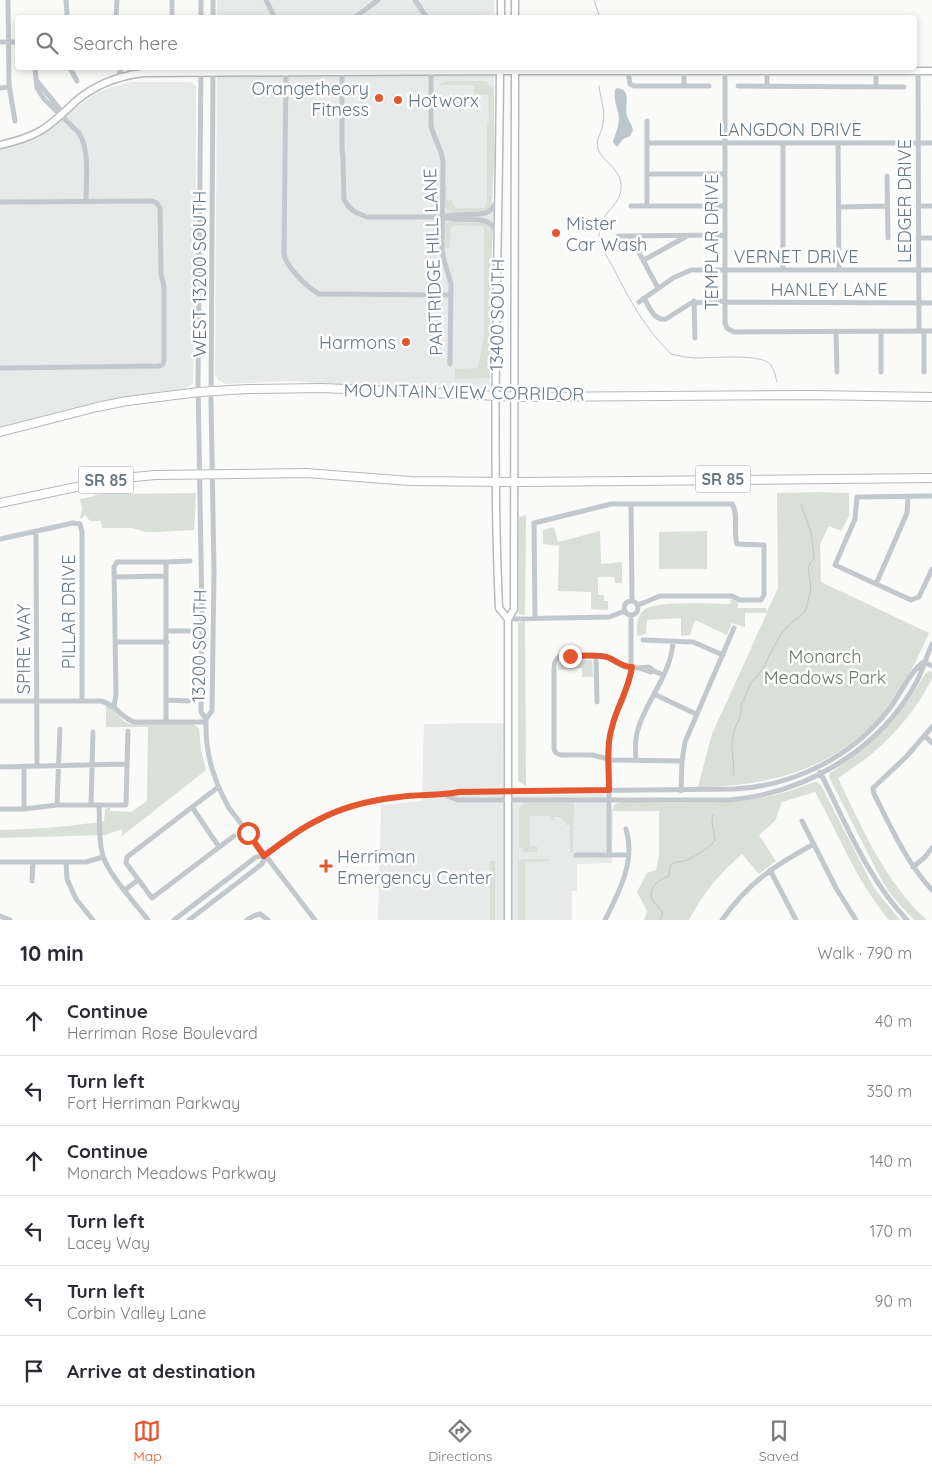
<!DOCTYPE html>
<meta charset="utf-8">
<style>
body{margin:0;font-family:Quicksand,sans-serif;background:#f2f2f3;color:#2b2b33}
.stop{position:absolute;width:15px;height:15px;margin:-11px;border:4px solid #e4572e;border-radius:50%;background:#fff}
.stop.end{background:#e4572e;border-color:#fff;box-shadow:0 1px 5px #0008}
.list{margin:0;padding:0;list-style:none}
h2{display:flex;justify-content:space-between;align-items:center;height:65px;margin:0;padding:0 20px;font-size:21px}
h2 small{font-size:16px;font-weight:400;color:#7c7c81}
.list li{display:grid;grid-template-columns:32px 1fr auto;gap:15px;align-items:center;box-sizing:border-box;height:70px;padding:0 20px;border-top:1px solid #e1e1e2}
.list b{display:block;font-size:19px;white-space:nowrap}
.list p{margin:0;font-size:16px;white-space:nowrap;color:#7c7c81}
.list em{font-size:16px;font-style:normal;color:#7c7c81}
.icon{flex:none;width:28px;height:28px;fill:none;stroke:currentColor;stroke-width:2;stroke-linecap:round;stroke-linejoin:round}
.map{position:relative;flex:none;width:932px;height:920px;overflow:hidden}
.search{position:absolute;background:#fff;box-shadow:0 2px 8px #0003;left:15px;right:15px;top:15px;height:55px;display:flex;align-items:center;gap:12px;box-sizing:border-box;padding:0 18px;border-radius:5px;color:#7c7c81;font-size:19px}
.sheet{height:485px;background:#fff}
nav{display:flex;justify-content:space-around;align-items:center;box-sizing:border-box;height:70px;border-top:1px solid #e1e1e2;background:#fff;font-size:14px;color:#7c7c81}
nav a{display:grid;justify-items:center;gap:2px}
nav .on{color:#e4572e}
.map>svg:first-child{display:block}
.built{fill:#e8e9e9}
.green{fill:#dadfd7}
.water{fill:#bbc7cb}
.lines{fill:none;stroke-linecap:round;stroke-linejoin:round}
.stream{stroke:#bbc7cb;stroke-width:1}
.major-casing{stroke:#b5babe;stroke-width:9}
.highway-casing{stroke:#b4b9bd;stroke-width:10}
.minor{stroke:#c3c8cc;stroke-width:5}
.major{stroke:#fff;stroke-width:6}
.highway{stroke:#fff;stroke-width:8}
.route{stroke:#e4572e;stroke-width:6}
.poi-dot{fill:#e4572e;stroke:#fff;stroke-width:2}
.labels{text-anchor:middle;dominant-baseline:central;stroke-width:5;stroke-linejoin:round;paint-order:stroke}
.shield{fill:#fff;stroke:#939fa8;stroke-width:1}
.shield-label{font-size:16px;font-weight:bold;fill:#657683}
.poi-label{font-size:18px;fill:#657683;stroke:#fff;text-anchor:start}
.street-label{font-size:18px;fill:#657683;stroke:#fff}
.park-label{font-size:18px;fill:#687a64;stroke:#fff}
</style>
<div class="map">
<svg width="932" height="920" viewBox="0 0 932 920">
<rect width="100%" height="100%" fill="#fafaf8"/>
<path class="built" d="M217 0H494V17L217 18Z
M217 68H494L495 158 492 202 494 211 490 295V384L486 388 482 390 327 384 295 381 226 384 218 380 215 374Z
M131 82H190L196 86V265L193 383 185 389 123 397 0 427V150L14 147 39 137 57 125 73 110 95 94 106 89Z
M504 723 503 796 604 794 608 806 613 811 612 863 577 864V891H572V920H378L381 805 422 801 424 724Z"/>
<path class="green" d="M445 81H483L487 82 491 88 493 87 494 89V157L492 194H487V122H489L488 95 474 94V85H438Z
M447 186 446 200H452L453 205 456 208H484L487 203V195H492C491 204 491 209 483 212H450L445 208V187Z
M448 222 486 223 489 225 488 236 490 224 493 229 491 261H490V266L491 267 490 378 455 379V369L478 368 484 336V229L483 226 454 225 451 228 450 247 447 249 445 248V225Z
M819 492 849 493V516L841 531 829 526 820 544 821 582 929 633C919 655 909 677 895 697 849 764 777 787 698 787L712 734 767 613H745V627L732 623 727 635 695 620 690 635 681 636V618L647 620 646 634 637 636C637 626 636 617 644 610 654 600 714 604 730 604L731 599 738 602V608H766L767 612 778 588 777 493Z
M196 493 194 530 159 532H146L132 528H102L101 521H90L85 515 81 519 80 517 82 509 80 499 95 496V495L102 494Z
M526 515 525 615 519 614V517Z
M554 527 558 542 600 531 601 564 622 562V583H615L614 577H598V595H604V601H608V610L591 609V592L558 591 559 546 543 544V530Z
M707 531V569H659V532Z
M525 620 526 786 518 781V623Z
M562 660H592L593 677H582V668L558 670V663Z
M929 671 932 672V679C916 710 892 739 864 760 856 766 847 772 838 778 862 827 885 883 927 920H914L891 895 881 879 829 777 830 773C875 742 898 721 925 674Z
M106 705 109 706 124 721 130 724H194L199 729 201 750 206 770 122 836V829L105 835 0 838V830C35 829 70 827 104 821L105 810 107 808H110V811L131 812 147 801 148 727H106Z
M814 782H817L821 785 874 888 900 920H889C857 882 839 835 815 792L782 802 775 821 759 835 776 861 759 874 742 854C721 872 702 894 689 920H644L647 911 637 892 647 873 656 870 659 857V811H612L615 804C628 800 657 803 673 803 727 803 763 803 814 782Z
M525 803H574L573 852 570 853V825H566V822L562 820V817H554V820H551L550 816H530V846H537V852H522L524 847 519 849V808Z
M521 859H551L550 861 525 862V920H518V861Z
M490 861H495V920H490Z"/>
<path class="water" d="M617 88C633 90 624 105 627 115 628 121 632 124 633 130L630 136 623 139 617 147 613 142C615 134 619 127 619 118 618 108 613 100 615 90Z"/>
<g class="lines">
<path class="stream" d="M594 0 600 18
M599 86C600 98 606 111 603 123 602 133 595 139 598 149 603 162 619 168 621 183 623 205 604 209 600 227 596 243 607 256 614 269 630 301 645 328 671 354 679 356 686 357 694 358 710 358 755 354 767 362 774 366 775 375 777 382
M733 775C735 762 730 748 733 735 736 721 743 719 741 704L744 700 751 682 756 678 763 668 782 632 806 610 811 588 808 567 814 558 811 532 801 505
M660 920 663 914C661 908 656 906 653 901 646 889 659 879 669 876L670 865C678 860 682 863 689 859 697 855 710 848 715 840L712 822 713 814"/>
<g class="major-casing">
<path id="major" d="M501 18V0
M515 18V0
M500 68C499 248 491 428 499 608L508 619
M0 145C14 142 28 138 40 131 54 123 64 112 76 101 95 85 118 76 143 73L500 71H932
M508 920V619L514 609 515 69"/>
</g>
<g class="highway-casing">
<path id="highway" d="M0 432 97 407 127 401 199 392 247 389 322 388 522 397 810 395 932 397
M0 503 114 479 155 475 306 473 410 481 522 482 932 478"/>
</g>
<path class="minor" d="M8 0 9 85 15 121
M66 0 67 14
M172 0V18
M266 0 275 18
M415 0 427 18
M116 18 117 0
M201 18V0
M213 18V0
M354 18 378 0
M0 42H18
M35 68 37 88 44 99 79 133C90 150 86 181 86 201
M70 68 77 81
M128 68 136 74
M201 68 198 381 202 616 201 712 206 719
M286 68 284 254C286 267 307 287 319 294L451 295
M342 68V148L343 158 344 199 348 206 355 212 367 217H443C455 212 480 217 488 212 493 209 495 203 498 199
M431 68V125C433 138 442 148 443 162L442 249 444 260 451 284 450 364
M628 71 630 84 634 86H709
M684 71V86
M725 71V323L727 328 734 332 932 331
M918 71 919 331
M118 78 121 68
M37 81 59 108 61 115
M738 86 904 87
M767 86V71
M876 87V71
M0 88 9 87
M647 121V206
M647 143H932
M783 143V269
M838 143 839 269
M647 174H725
M887 176 888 238
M0 202 152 201 157 203 160 208 161 274 164 287V360L163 364 159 366 0 368
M631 206H725
M918 206H932
M839 207 887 206
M443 217C463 225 487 210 497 233
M618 236 725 235
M630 236 658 288
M918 238H932
M644 260 687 236
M644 298C649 307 654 321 666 319L691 303 725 301
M694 301 695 338
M639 302 673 278 691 270H932
M725 302 932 303
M836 331 837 372
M881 331V372
M924 331V372
M932 496 857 497 855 519 835 565 911 600 919 597 932 569
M631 504 632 601
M36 532 37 765
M0 539 73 523 80 524 82 532V701
M166 562 190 561
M114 577 166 576
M876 584 907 513 908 497
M624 608a7 7 0 1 1 14 0a7 7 0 1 1-14 0Z
M535 617 534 523 611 504H732C739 514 733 532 737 544L764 545V595L761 600H740L732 596H660L638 605
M508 619 609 617 625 611
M167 631H189
M643 640 693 642 723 655
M115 642H167
M596 657 597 702
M924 662 932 666
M639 668 649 667 654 671 663 675
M654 671 650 672 639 668 625 667 608 658 602 656H560C555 660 554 663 554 669V749L556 753 561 755H592L613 760 682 761
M654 694 696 714
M166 700 189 701
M0 701H101C117 705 120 717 134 722H206
M114 706 116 695 114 567 117 562H166V722
M206 719 212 711 214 572 211 400 213 68
M206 719C205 753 213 779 229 808L315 920
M932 727 906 757 873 788 874 794C891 827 906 862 932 890
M925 736 932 743
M636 760C635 749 635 739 638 729 647 699 672 673 673 641
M0 767 126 764
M820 772C846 823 867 878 907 920
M217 788 127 857 126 863 152 898 234 836
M681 791 682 761 685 742 734 628
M445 795 458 800H730C806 793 879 750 916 683 923 670 926 657 932 644
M57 805 60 729
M91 805 93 732
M99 806C100 822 98 840 103 856 109 875 135 903 148 920
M192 807 219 847
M0 809H24L57 805H126L128 731
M24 809V766
M802 821 836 888 856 920
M609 854V740L615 716 623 700 631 672V615
M576 855H628
M0 862H86L103 857
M66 862 67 879 76 899 93 920
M913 867 925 857 932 848
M770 870 796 920
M32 881 33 862
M125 890 138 880
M0 916 10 920
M174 920 256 857 264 856
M189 920 262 864C266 852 279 846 289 838 323 814 364 800 406 796 424 794 441 796 459 792L734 789C795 786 853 756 890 708 900 695 911 670 924 662
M247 920 253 916 260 914 268 920
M605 920C619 892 636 861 626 829
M722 920C748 883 775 865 814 844"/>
<use href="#major" class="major"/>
<use href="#highway" class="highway"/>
</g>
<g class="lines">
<path class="route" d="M248 833 264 856C281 843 299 829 318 820 342 807 372 800 399 797 419 794 439 796 459 792L609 790C609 769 606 747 612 727 617 706 629 689 632 667 621 667 616 660 607 657 596 654 581 656 570 656"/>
</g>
<g class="poi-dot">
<circle cx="379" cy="98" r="5"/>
<circle cx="398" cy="100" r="5"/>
<circle cx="556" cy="233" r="5"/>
<circle cx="406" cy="342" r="5"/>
<path d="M323.5 858.5h5v5h5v5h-5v5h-5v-5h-5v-5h5z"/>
</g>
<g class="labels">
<g class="shield">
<rect x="695.5" y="465.5" width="55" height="27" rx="4"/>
<rect x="78.5" y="466.5" width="55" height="27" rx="4"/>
</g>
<g class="shield-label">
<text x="723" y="479">SR 85</text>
<text x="106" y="480">SR 85</text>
</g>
<g class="poi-label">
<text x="369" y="88" text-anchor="end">Orangetheory<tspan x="369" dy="21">Fitness</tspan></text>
<text x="408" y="100">Hotworx</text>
<text x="566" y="223">Mister<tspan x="566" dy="21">Car Wash</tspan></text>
<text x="396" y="342" text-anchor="end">Harmons</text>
<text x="337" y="856">Herriman<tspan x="337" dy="21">Emergency Center</tspan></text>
</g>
<g class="street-label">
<text x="790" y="129">LANGDON DRIVE</text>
<text transform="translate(904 201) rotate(-90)">LEDGER DRIVE</text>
<text transform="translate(711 242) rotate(-90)">TEMPLAR DRIVE</text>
<text x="796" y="256">VERNET DRIVE</text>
<text transform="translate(433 262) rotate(-92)">PARTRIDGE HILL LANE</text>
<text transform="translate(199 274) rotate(-90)">WEST 13200 SOUTH</text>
<text x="829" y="289">HANLEY LANE</text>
<text transform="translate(497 315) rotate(-89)">13400 SOUTH</text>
<text transform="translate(464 392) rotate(1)">MOUNTAIN VIEW CORRIDOR</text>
<text transform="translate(68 612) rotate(-90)">PILLAR DRIVE</text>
<text transform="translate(199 646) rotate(-89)">13200 SOUTH</text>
<text transform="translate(23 649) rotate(-90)">SPIRE WAY</text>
</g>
<g class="park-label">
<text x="825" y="656">Monarch<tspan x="825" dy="21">Meadows Park</tspan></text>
</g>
</g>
</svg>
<div class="stop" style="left:248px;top:833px"></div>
<div class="stop end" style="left:570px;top:656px"></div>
<div class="search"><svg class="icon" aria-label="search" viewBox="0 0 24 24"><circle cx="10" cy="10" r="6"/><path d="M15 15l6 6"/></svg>Search here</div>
</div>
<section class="sheet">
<h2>10 min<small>Walk · 790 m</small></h2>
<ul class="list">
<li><svg class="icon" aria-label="ahead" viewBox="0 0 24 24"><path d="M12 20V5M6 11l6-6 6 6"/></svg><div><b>Continue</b><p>Herriman Rose Boulevard</p></div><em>40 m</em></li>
<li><svg class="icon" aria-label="left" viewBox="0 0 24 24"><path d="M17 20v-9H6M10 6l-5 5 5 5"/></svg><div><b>Turn left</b><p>Fort Herriman Parkway</p></div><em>350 m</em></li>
<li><svg class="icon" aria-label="ahead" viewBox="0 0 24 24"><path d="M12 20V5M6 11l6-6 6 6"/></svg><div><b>Continue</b><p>Monarch Meadows Parkway</p></div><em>140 m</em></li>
<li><svg class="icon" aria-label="left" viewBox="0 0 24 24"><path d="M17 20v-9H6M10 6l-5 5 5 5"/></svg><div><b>Turn left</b><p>Lacey Way</p></div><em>170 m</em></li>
<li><svg class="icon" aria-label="left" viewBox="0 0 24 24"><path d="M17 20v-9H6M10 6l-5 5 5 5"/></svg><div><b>Turn left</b><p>Corbin Valley Lane</p></div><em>90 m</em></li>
<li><svg class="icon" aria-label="arrive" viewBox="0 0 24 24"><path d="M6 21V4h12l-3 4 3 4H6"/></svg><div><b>Arrive at destination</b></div></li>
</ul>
</section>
<nav>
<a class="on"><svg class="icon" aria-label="map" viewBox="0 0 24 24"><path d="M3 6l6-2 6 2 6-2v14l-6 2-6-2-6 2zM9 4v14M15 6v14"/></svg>Map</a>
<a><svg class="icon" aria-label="directions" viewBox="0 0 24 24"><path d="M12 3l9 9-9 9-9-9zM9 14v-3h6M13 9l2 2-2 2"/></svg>Directions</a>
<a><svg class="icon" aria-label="saved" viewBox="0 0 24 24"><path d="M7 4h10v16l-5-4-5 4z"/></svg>Saved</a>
</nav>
